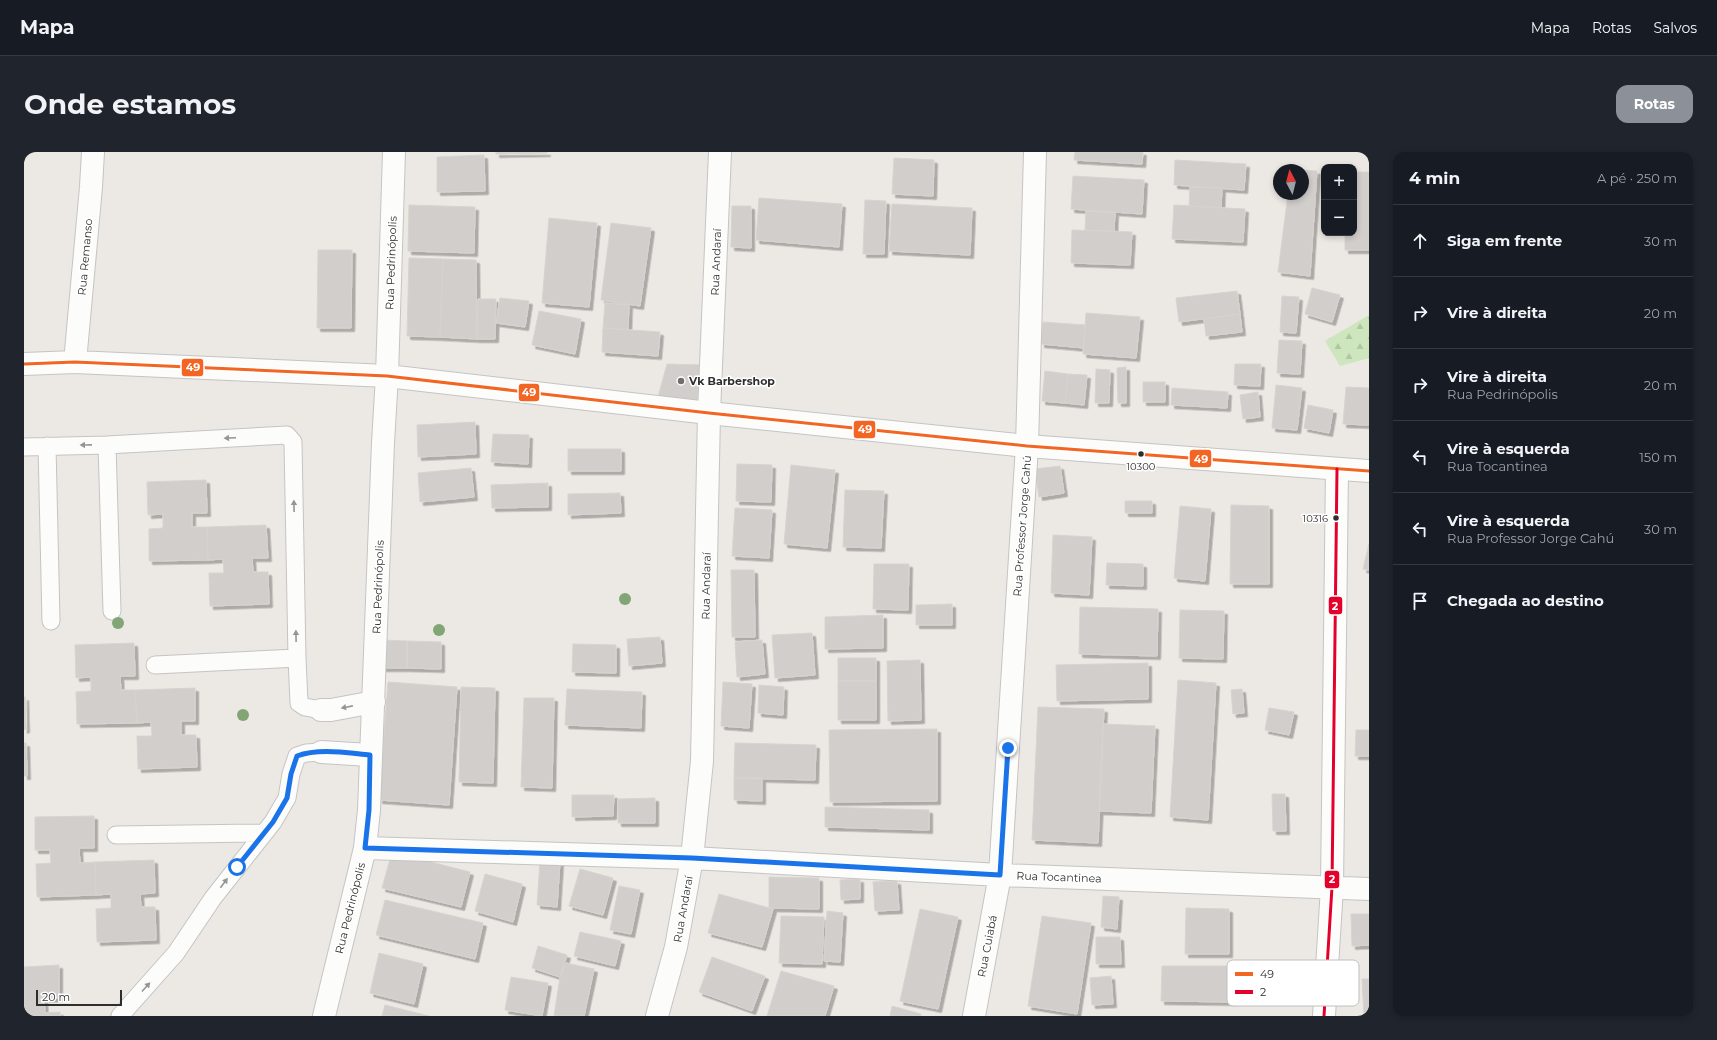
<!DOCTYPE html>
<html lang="pt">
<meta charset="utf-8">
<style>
body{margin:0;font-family:Montserrat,sans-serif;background:#20242c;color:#f1f3f6}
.controls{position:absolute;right:12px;top:12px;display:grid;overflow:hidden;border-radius:8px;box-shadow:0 2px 6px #0003}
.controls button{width:36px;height:36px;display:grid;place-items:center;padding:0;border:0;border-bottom:1px solid #363941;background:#171b24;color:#f1f3f6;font:20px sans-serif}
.compass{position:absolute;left:1249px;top:12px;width:36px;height:36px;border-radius:50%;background:#171b24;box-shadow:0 2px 6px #0003;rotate:353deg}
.scale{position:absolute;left:12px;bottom:10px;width:86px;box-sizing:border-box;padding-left:4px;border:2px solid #2e2e2e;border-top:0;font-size:11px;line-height:14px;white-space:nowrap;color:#2e2e2e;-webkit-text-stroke:3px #fff;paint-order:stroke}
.stop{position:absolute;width:12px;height:12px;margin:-9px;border:3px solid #1a73e8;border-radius:50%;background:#fff}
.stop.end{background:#1a73e8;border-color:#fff;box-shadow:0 1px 4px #0008}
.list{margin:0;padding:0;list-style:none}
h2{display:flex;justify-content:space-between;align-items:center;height:52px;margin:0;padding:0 16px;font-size:17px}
h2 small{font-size:13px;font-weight:400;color:#9ea1a6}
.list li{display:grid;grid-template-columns:26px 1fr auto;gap:12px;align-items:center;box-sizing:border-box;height:72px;padding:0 16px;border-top:1px solid #363941}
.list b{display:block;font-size:15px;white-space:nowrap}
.list p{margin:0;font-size:13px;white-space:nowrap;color:#9ea1a6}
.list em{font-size:13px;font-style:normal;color:#9ea1a6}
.icon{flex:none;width:22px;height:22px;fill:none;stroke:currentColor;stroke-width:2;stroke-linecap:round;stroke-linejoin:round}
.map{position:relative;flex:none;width:1345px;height:864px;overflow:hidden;border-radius:12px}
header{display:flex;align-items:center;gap:24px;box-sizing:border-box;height:56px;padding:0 20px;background:#171b24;border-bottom:1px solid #363941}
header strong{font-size:19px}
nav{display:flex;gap:22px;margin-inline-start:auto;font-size:14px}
.intro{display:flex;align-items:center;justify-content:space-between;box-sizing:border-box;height:96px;padding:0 24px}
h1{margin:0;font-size:28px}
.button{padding:10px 18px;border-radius:12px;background:#8c9099;color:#fff;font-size:14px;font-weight:700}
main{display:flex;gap:24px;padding:0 24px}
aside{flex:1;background:#171b24;border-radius:12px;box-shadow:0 2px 6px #0003}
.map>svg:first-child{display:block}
.forest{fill:url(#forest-firs)}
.building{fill:#d1cecb;stroke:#d7d4d0;filter:url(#shadow)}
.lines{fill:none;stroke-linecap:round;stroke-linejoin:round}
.lane-casing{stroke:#c5c4c5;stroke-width:19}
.street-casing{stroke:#c5c4c5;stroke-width:24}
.secondary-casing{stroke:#c5c4c5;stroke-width:24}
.lane{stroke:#fcfcfb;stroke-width:17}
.street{stroke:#fcfcfb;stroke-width:22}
.secondary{stroke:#fcfcfb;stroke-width:22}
.bus-1-casing{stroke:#fff;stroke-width:6}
.bus-2-casing{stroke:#fff;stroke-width:6}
.bus-1{stroke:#f26522;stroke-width:3}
.bus-2{stroke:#e4002b;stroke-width:3}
.tree{fill:#82a575}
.oneway{fill:#959594}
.route{stroke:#1a73e8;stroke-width:5}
.poi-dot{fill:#706f6e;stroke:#fff;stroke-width:1.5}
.bus-dot{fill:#2e2e2e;stroke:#fff;stroke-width:1.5}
.labels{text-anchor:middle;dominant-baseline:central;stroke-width:3;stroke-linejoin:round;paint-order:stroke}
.bus-label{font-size:10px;fill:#2e2e2e;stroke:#fff}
.street-label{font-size:11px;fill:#2e2e2e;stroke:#fff}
.poi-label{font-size:11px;font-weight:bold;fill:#2e2e2e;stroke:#fff;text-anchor:start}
.key{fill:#fff;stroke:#c0c0c0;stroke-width:1}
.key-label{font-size:11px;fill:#2e2e2e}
.line-badge{stroke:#fff;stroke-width:1.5}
.badge-label{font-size:11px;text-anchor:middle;font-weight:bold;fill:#fff}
</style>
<header>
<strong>Mapa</strong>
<nav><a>Mapa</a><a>Rotas</a><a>Salvos</a></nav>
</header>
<div class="intro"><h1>Onde estamos</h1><a class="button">Rotas</a></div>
<main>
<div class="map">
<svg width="1345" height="864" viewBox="0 0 1345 864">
<defs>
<pattern id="forest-firs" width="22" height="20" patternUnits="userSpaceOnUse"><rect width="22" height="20" fill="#cee6be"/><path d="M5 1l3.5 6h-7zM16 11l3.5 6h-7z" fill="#b1c6a4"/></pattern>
<filter id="shadow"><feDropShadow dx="3.5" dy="3.5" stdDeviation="0" flood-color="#0004"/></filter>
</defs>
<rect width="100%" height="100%" fill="#ece8e4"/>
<path class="forest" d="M1345 163V206L1316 214 1301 189Z"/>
<path class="building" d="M472 0H523V1L472 2Z
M1051 0H1119L1118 12 1050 8Z
M460 3 461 39 413 40V5Z
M870 6 910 8 909 44 868 42Z
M1151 8 1222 12 1220 38 1150 33Z
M1279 18 1293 19 1286 124 1254 120 1264 42H1279Z
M1330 20H1345V98H1321V81H1330Z
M1049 24 1120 28 1118 62 1047 57Z
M1166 35 1198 36 1197 56 1165 54Z
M735 46 818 52 815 95 732 88Z
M841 48 862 49 860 102H839Z
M868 52 948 56 946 103 865 99Z
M385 53 451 55 450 101 384 99Z
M1150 53 1221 57 1219 90 1148 87Z
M708 54H727V96L707 95Z
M1062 59 1091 61 1090 79 1061 78Z
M525 66 573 71 565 155 518 151Z
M587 71 627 76 616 154 577 148Z
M1048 78 1108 80 1106 113 1047 111Z
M294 98H328L327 176H293Z
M385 106 419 107 416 185 383 184Z
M419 107 452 108 453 187 416 185Z
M1288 136 1316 143 1308 170 1281 162Z
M1213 139 1216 162 1155 170 1152 146Z
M1258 144 1275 145 1272 181 1256 180Z
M476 146 505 149 501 175 472 171Z
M454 147H472L471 187H453Z
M581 151 605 153 604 178 579 176Z
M515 159 557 167 551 202 508 193Z
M1062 161 1116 165 1112 206 1059 202Z
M1216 162 1218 180 1182 184 1180 167Z
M1019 170 1061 173 1060 196 1017 192Z
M579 176 636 180 634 204 578 200Z
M1255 188 1278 189 1276 222 1253 221Z
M643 212 677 213 673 250 634 245Z
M1211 212H1237L1236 234 1210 233Z
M1102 215V251H1094L1093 216Z
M1072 217 1086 218 1085 251H1071Z
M1021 219 1044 222 1041 251 1018 249Z
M1044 222 1063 223 1060 253 1041 251Z
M1119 230H1141V250H1119Z
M1252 233 1278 236 1273 278 1248 276Z
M1322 235 1345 236V273L1319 272Z
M1148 236 1204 240 1203 256 1147 253Z
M1234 240 1236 265 1219 267 1216 243Z
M1284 253 1309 258 1305 281 1280 276Z
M451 270 452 302 394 305 393 273Z
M469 282 505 283 504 312 467 310Z
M544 297H597V319H544Z
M713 312 748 313 747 350 712 349Z
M767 313 811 318 803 396 760 392Z
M1036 314 1040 341 1015 345 1011 317Z
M447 316 450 345 396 350 394 321Z
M182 328 183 361H168V375H183L184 408 125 409V377L139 376V362L124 363 123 330Z
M524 331V355L468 356 467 333Z
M821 338 860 339 857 396 819 395Z
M596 341 597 361 544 363V342Z
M1101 349H1128V361H1101Z
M1207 353 1245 354V432H1206Z
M1156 354 1187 357 1181 429 1150 426Z
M711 356 748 358 745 406 708 404Z
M242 373 244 406H228L229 420H244L245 452 186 454 185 421H200L199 407 184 408 183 375Z
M1029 383 1068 385 1065 443 1027 441Z
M1345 392V418L1339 417Z
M1083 411 1119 412V434L1082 433Z
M850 412H885L884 458 849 457Z
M707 418H730L731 485H708Z
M928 452V473H892V453Z
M1056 455 1134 457 1133 504 1055 502Z
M1156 458 1200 459 1199 507 1155 506Z
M859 463V496L801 497V465Z
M788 481 791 523 751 526 748 483Z
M636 485 638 511 605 514 603 487Z
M358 488 383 489V516H357Z
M738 488 741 522 713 525 711 490Z
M383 489 417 490V517L383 516Z
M110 491 111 524H96L97 538H111L113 571 53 572 52 540 67 539V525L52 526 51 493Z
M549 492 592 493V521L548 520Z
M814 506H852V529H814Z
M896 508 897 568 864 569 863 509Z
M1124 511V547L1033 549 1032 513Z
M1154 528 1192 531 1184 668 1146 665Z
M814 529H852V568H814Z
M364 530 433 535 425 653 355 648Z
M699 530 728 532 725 576 697 574Z
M735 533 760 535 759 563 734 561Z
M437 535 471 536 469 631 435 630Z
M171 536V569H157V583H172L173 615 114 617 113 584H128L127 570 113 571 111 538Z
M543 537 618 540 617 576 541 573Z
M1218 537 1220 561 1209 562 1207 538Z
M0 545H1L2 577 0 578Z
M500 546H530L528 636 497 635Z
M1014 555 1080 557 1074 691 1008 688Z
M1245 556 1270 560 1265 583 1241 578Z
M1079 572 1131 574 1127 661 1075 659Z
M913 577V649L806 650 805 578Z
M1332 578H1345V604H1331Z
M0 591H2L3 624H0Z
M711 591 792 593 791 628 710 626Z
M710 626H738V649L710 648Z
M1248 642H1261L1262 679H1249Z
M548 643H590L589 664 548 665Z
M631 646V671H594V647Z
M801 655 905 658V678L801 675Z
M70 664V696H55L56 711 71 710 72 743 13 745 12 712 27 711 26 698H11V665Z
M368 700 446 720 437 755 358 736Z
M130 708 131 741 116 742 117 755H131L132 788 73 790 72 757 87 756V742L72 743 71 710Z
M516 709 536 710 533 755 513 753Z
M556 717 589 726 579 763 545 754Z
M461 722 498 732 489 770 451 759Z
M745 725 795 726V757L745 756Z
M836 727V747L817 748 816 728Z
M873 729 875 758 851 759 849 730Z
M595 734 616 738 607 782 586 778Z
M695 742 749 757 738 795 684 781Z
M1079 744 1095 745 1093 777 1077 775Z
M361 748 459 771 451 807 352 783Z
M1162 756 1205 757V802H1161Z
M896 757 934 765 914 857 876 849Z
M803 759 819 761 816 810 800 809Z
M1327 762H1345V793L1328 794Z
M757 764 800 765 798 812 755 811Z
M1018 764 1067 771 1053 862 1004 854Z
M556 780 597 789 591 814 550 804Z
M1072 785H1096L1097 812H1072Z
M514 794 543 803 536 825 508 816Z
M355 801 399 812 390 852 346 841Z
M688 805 741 824 728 859 675 840Z
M542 811 570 817 560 864H530L536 825Z
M35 813V846L20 847 21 861 36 860V864H0V815Z
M1138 814H1211L1210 850 1137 849Z
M757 819 810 834 801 864H743Z
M1087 824 1089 852 1068 853 1066 826Z
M487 825 524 831 518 864 481 858Z
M1338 827H1345V864H1340Z
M361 853 405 864H358Z
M868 854 897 862 896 864H866Z"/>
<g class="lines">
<g class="lane-casing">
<path id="lane" d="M83 293 88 459
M23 294 27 469
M0 295 83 293 263 283 269 290 273 506 275 551 281 555 297 558
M131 513 273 506
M92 683 240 681
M96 864 152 801 189 746 249 670 263 646 267 622 273 604 282 601 297 600"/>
</g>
<g class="street-casing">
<path id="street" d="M51 210 67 35 69 0
M0 212 51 210 363 224
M297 558H307L350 550
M297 600 346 603
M341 696 668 706 976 723 1345 737
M633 864 652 795 668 706 678 609 685 261 696 0
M950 864 976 723 1003 294 1011 0
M1300 864 1308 735 1313 317"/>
</g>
<g class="secondary-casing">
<path id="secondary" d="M363 224 685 261 1003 294 1345 319
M300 864 341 696 345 658 359 291 363 224 370 0"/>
</g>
<use href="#lane" class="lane"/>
<use href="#street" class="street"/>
<use href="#secondary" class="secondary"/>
<g class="bus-1-casing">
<path id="bus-1" d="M0 212 51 210 363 224 685 261 1003 294 1345 319"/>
</g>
<g class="bus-2-casing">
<path id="bus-2" d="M1300 864 1308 735 1313 317"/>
</g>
<use href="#bus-1" class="bus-1"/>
<use href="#bus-2" class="bus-2"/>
</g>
<g class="tree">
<circle cx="601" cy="447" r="6"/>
<circle cx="94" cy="471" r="6"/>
<circle cx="415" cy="478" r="6"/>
<circle cx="219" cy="563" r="6"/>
</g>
<defs><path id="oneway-solid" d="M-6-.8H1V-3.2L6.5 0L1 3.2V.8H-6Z"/></defs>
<g class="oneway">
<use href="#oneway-solid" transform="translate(206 286) rotate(177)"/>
<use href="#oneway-solid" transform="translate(62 293) rotate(179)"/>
<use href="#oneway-solid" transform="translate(270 354) rotate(-91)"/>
<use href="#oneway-solid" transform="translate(272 484) rotate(-91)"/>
<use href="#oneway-solid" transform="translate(323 555) rotate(169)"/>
<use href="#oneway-solid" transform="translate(200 731) rotate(-53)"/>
<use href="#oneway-solid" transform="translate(122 835) rotate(-48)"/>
</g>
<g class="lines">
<path class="route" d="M213 715 249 670 263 646 267 622 273 604C295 596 323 601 346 603L345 658 341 696 668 706 976 723 984 596"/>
</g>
<circle class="poi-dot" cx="657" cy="229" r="4"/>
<g class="bus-dot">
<circle cx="1117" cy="302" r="3.5"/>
<circle cx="1312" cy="366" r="3.5"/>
</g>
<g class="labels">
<g class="bus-label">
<text x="1117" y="314">10300</text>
<text x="1304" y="366" text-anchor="end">10316</text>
</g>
<g class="street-label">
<text transform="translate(61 105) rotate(-85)">Rua Remanso</text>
<text transform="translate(692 110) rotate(-88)">Rua Andaraí</text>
<text transform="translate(367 111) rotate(-88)">Rua Pedrinópolis</text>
<text transform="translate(998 374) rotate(-86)">Rua Professor Jorge Cahú</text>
<text transform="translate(682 434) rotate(-89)">Rua Andaraí</text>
<text transform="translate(354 435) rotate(-88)">Rua Pedrinópolis</text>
<text transform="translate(1035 725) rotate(2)">Rua Tocantinea</text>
<text transform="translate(326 756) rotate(-76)">Rua Pedrinópolis</text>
<text transform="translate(659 757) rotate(-80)">Rua Andaraí</text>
<text transform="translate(963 794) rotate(-79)">Rua Cuiabá</text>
</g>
<g class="poi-label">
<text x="665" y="229">Vk Barbershop</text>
</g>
</g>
<rect x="1203" y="808" width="132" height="46" rx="6" class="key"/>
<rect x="1211" y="820" width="18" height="4" fill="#f26522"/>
<rect x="1211" y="838" width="18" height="4" fill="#e4002b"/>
<g class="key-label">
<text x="1236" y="826">49</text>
<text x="1236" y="844">2</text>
</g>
<g class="line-badge">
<rect x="157" y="206" width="23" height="19" rx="4" fill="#f26522"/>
<rect x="494" y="231" width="22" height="19" rx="4" fill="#f26522"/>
<rect x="829" y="268" width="23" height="19" rx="4" fill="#f26522"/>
<rect x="1165" y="297" width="23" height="19" rx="4" fill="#f26522"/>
<rect x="1304" y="444" width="15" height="19" rx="4" fill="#e4002b"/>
<rect x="1300" y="718" width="16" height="19" rx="4" fill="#e4002b"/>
</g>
<g class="badge-label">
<text x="169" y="219">49</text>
<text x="505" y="244">49</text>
<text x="841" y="281">49</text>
<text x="1177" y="311">49</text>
<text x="1311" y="458">2</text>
<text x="1308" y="731">2</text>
</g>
</svg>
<div class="controls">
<button>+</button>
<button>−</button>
</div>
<svg class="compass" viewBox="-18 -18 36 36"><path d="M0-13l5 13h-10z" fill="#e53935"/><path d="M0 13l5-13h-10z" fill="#9ea1a6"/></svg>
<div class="scale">20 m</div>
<div class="stop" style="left:213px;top:715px"></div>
<div class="stop end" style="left:984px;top:596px"></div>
</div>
<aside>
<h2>4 min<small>A pé · 250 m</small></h2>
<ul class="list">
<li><svg class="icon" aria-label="ahead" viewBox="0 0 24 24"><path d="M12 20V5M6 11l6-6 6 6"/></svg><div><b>Siga em frente</b></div><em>30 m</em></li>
<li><svg class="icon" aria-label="right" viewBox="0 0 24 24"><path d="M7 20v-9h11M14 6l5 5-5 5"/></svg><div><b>Vire à direita</b></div><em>20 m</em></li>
<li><svg class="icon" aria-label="right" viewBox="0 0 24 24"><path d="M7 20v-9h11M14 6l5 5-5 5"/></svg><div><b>Vire à direita</b><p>Rua Pedrinópolis</p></div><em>20 m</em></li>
<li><svg class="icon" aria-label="left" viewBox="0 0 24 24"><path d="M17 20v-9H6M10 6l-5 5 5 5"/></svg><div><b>Vire à esquerda</b><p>Rua Tocantinea</p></div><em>150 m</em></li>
<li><svg class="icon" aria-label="left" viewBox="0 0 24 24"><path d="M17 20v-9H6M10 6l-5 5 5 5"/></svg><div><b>Vire à esquerda</b><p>Rua Professor Jorge Cahú</p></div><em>30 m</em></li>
<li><svg class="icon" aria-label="arrive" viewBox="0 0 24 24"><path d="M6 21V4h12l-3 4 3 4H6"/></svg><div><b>Chegada ao destino</b></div></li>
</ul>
</aside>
</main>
